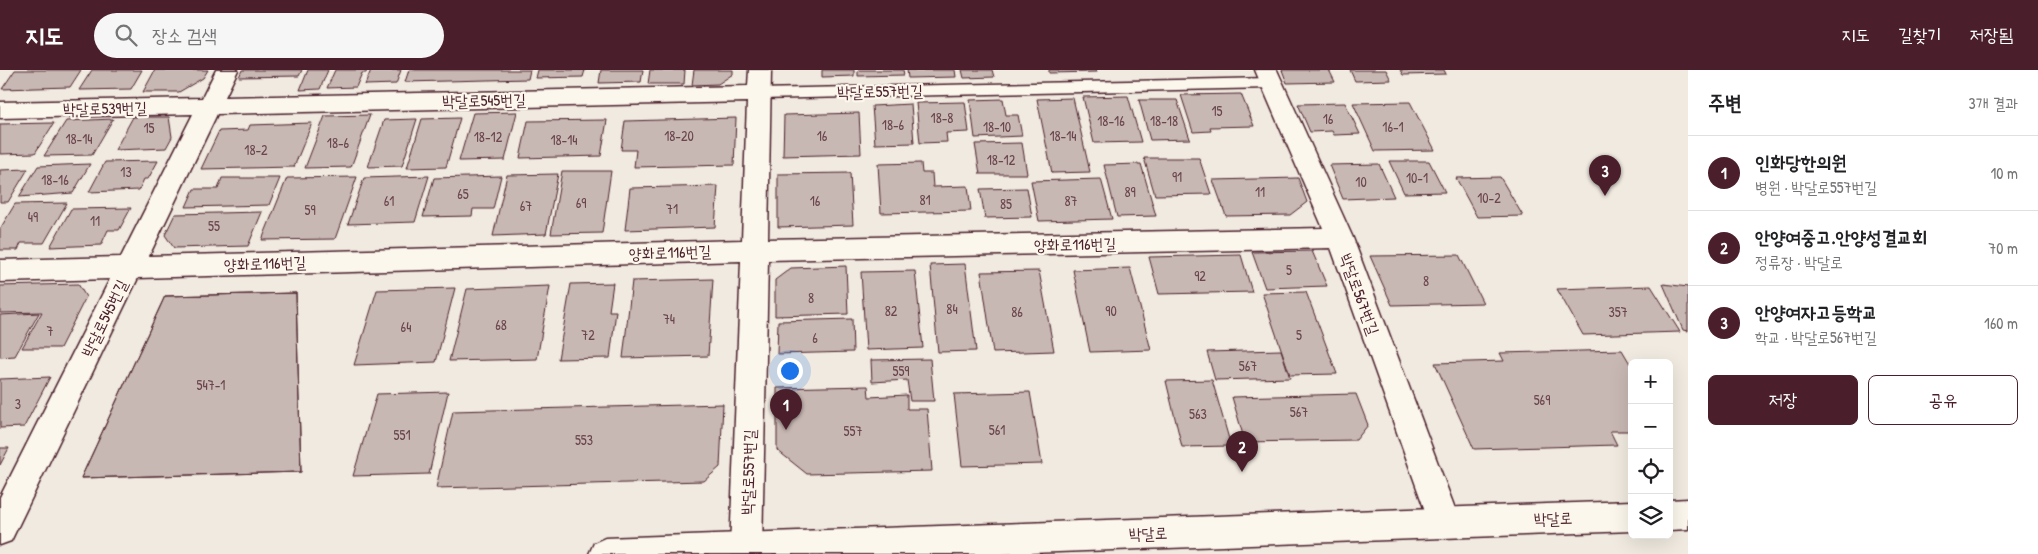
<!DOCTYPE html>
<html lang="ko">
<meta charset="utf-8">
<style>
body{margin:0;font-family:"Patrick Hand","Poor Story",sans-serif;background:#f6f6f6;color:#202124}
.controls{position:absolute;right:15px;bottom:15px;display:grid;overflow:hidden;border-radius:8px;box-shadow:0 5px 20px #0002}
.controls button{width:45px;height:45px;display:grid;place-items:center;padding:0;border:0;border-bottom:1px solid #e0e0e0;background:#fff;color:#202124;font:25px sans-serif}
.you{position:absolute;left:789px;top:300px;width:18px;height:18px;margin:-12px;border:4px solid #fff;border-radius:50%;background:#1a73e8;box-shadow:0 0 0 8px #1a73e833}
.badge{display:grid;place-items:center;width:32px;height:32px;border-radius:50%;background:#4a1f2b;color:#fff;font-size:16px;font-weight:700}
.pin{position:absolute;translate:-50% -41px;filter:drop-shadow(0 1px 2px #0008)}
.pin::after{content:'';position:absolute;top:26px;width:18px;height:15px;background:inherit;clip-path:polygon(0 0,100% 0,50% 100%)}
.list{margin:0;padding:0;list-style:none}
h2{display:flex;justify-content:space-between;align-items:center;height:65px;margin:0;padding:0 20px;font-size:21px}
h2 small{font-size:16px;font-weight:400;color:#757577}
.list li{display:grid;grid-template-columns:32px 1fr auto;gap:15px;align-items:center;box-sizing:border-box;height:75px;padding:0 20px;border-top:1px solid #e0e0e0}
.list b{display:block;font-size:19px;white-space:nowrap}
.list p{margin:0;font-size:16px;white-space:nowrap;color:#757577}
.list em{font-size:16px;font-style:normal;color:#757577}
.actions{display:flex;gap:10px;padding:15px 20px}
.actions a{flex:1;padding:11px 0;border:1px solid #4a1f2b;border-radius:8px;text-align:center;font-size:18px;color:#4a1f2b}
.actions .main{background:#4a1f2b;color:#fff}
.icon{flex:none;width:28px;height:28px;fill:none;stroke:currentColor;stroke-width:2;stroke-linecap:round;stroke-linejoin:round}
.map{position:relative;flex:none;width:1688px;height:484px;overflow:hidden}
header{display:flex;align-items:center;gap:30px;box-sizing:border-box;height:70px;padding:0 25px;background:#4a1f2b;color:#fff}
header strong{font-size:24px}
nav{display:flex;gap:28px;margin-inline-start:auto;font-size:18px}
.search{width:350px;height:45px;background:#f6f6f6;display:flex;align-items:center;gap:12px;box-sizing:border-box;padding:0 18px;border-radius:28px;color:#757577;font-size:19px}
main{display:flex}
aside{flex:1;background:#fff}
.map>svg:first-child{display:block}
.building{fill:#c8b8b3;stroke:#4a1f2b}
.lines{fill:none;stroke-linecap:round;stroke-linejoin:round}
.lane-casing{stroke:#4a1f2b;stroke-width:3}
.street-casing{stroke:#4a1f2b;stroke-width:3}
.secondary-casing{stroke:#4a1f2b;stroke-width:3}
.lane{fill:#fbf7ec;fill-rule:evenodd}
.street{fill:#fbf7ec;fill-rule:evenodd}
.secondary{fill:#fbf7ec;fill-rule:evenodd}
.labels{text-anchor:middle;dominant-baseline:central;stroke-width:4.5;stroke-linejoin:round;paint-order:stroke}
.number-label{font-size:14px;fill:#6a454d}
.street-label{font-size:16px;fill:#4a1f2b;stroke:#fbf7ec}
</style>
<header>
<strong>지도</strong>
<div class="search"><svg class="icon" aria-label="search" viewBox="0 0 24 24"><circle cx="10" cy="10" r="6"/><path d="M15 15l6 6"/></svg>장소 검색</div>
<nav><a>지도</a><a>길찾기</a><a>저장됨</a></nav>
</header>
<main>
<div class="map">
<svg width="1688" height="484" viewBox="0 0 1688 484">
<rect width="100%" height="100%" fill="#f0eae0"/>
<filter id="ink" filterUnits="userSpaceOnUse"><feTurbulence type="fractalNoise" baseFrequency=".02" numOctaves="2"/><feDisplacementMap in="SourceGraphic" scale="10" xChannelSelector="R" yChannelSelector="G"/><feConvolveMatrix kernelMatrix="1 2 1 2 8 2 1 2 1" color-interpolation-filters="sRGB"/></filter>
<g filter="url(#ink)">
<path class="building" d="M15 0H81L70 17 2 19Z
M92 0H142L131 19 79 20Z
M155 0H208L203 8 179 22H143Z
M242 0H302L299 6 239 7Z
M308 0H328L320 19 300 20Z
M335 0H367L366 3H362L356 17 327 18Z
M371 0H401L396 14 365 15Z
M409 0H530L528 9 405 12Z
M538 0H585L583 7 536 8Z
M601 0H643L641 12 599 13Z
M650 0H685L684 14H648Z
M694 0H733V4L718 14 692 15Z
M822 0H854V6L822 7Z
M858 0H903L904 5 858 6Z
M907 0H955L956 7 908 8Z
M962 0H992L994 7 964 8Z
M1049 0H1096L1097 2 1049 3Z
M1282 0H1329L1335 12 1287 13Z
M1350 0H1386L1391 10 1355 11Z
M1400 0H1444L1446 4 1403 5Z
M1241 24 1254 56 1210 57 1211 61 1193 62 1181 25Z
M1128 26 1141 72 1094 73 1083 27Z
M1073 28 1090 102 1052 103 1037 29Z
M1003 29 1006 45H1018L1022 66 975 68 970 30Z
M1139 30H1177L1190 69 1150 70Z
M965 32 969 62 946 63 947 72 920 73 916 33Z
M1410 32 1435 80 1375 81 1353 33Z
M1345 33 1360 64 1334 65 1332 61 1310 62 1298 34Z
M911 34 914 73 875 74 872 36Z
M517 42 505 90 459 91 473 43Z
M859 43 861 84 783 86 784 45Z
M370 45 351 97 305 98 325 46Z
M133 47H169L172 67 166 78 115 80Z
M460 48 446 97 407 98 422 49Z
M736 48 734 95 634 97 636 80H621L625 51Z
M113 49 92 85 44 86 66 51Z
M417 49 402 96 368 97 384 50Z
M607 50 601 86 520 88 528 51Z
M54 53 35 83 0 84V54Z
M312 53 294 97 201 99 219 61 248 60 250 55Z
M1022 73 1027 104H980L975 74Z
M1144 88H1199L1211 124 1155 125Z
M158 91 148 109H144L139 120 89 122 105 92Z
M1389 91H1429L1445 122 1404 123Z
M921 93 922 103H932L933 117 968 116 971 141 881 143 878 94Z
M90 94 73 123 19 127 38 96Z
M1141 94 1156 146 1117 147 1104 95Z
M1379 94 1394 127 1343 129 1329 95Z
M28 99 8 132H0V100Z
M562 101H611L602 163 551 164Z
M850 103 853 155 778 157V104Z
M558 104 546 164 493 166 507 105Z
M429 106 415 152 348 154 364 108Z
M501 106 493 139H473L472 146 423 147 434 108Z
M357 107 335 169 262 170 287 108Z
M1500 107 1523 146 1477 147 1456 108Z
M222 108H280L269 135 186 137 194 119H218Z
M1298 108 1307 132 1290 145 1226 146 1213 110Z
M1101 109 1112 149 1039 151 1031 111Z
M718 116 715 157 625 160 630 118Z
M1027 118 1032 147 985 148 980 119Z
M67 133 44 173H21L18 180H0V159L15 134Z
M131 138 119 160H108L101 175 50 177 71 139Z
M262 142 248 176 174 178 165 165 175 144Z
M1312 181 1327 216 1265 218 1252 182Z
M1241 185 1252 222 1159 224 1149 187Z
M1459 185 1483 233 1392 235 1370 186Z
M965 194 976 281 938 282 930 195Z
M846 196 848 244 775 246V210L791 198Z
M1130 198 1151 280 1090 282 1073 200Z
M915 201 923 278 866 280 861 202Z
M1039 201 1054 281 993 283 981 202Z
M713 209 708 286 623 288 632 211Z
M613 213 609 241H616L610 288 558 289 571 214Z
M78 214 86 227 60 278H22L42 242 0 243V216Z
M1663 214 1688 217V261L1683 260Z
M550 216 537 289 449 291 467 219Z
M1651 216 1680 262 1583 265 1557 219Z
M455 218 436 292 354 295 377 220Z
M1306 222 1337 304 1290 305 1262 223Z
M296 223 301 402 81 408 165 226Z
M296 223 301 402 81 408 165 226Z
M39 243 15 286 0 287V245Z
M852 249 853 282 777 284 778 251Z
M1281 280 1290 308 1215 310 1207 282Z
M1622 280 1632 297V361H1610L1617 375 1474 379 1435 293 1504 291 1500 283Z
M930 289 934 331H910L907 310 872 312 871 290Z
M50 307 24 357 0 358V309Z
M1212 310 1231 376 1182 377 1166 311Z
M868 316 869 327 907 325V339H927L932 401 807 404 777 380V318Z
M448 322 429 404 353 406 377 324Z
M1030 322 1042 394 962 396 954 324Z
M1356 324 1368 355 1356 370 1245 372 1232 327Z
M723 334 720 397 704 411 436 418 453 341Z
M0 378H9L0 395Z"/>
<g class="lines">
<g class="lane-casing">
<path id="lane" d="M1271 8 1276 9 1278 13 1276 17 1271 18 759 29 754 28 752 24 754 20 759 19Z"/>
</g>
<g class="street-casing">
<path id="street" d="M216 0H238L225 27 748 16 749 0H771L768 169 1323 158 1255 0H1277L1353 168 1460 452 1455 463 1444 467 1433 463 1331 178 768 190 762 480 760 484H732L730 480 741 191 138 208 11 471 0 475V427L110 209 0 212V190L121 187 193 44 0 48V32L202 28ZM747 32 742 170 149 186 217 44Z"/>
</g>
<g class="secondary-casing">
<path id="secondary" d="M1688 429V459L1669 460V430Z
M1632 431V461L1000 484H589L594 473 605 468Z"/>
</g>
<use href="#lane" class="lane"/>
<use href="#street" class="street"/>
<use href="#secondary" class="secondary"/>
</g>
</g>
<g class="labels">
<g class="number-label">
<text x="1217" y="40">15</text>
<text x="942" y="47">18-8</text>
<text x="1328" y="48">16</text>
<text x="1111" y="50">18-16</text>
<text x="1164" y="50">18-18</text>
<text x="893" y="54">18-6</text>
<text x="997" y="56">18-10</text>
<text x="1393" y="56">16-1</text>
<text x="149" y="57">15</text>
<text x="679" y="65">18-20</text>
<text x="822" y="65">16</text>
<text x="1063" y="65">18-14</text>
<text x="488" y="66">18-12</text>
<text x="79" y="68">18-14</text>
<text x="564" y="69">18-14</text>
<text x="338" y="72">18-6</text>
<text x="256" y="79">18-2</text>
<text x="1001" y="89">18-12</text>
<text x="126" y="101">13</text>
<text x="1177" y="106">91</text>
<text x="1417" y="107">10-1</text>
<text x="55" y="109">18-16</text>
<text x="1361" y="111">10</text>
<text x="1130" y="121">89</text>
<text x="1260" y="121">11</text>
<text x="463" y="123">65</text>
<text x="1489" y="127">10-2</text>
<text x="925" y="129">81</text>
<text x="389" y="130">61</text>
<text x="815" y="130">16</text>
<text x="1071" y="130">87</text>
<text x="581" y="132">69</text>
<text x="1006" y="133">85</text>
<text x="526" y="135">67</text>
<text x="672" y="138">71</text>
<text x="310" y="139">59</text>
<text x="33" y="146">49</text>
<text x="95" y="150">11</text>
<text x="214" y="155">55</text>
<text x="1289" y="199">5</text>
<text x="1200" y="205">92</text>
<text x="1426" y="210">8</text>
<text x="811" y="227">8</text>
<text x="952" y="238">84</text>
<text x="891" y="240">82</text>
<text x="1111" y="240">90</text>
<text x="1017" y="241">86</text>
<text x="1618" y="241">357</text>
<text x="669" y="248">74</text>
<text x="501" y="254">68</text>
<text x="406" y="256">64</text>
<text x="50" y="260">7</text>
<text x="588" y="264">72</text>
<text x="1299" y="264">5</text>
<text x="815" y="267">6</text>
<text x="1248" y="295">567</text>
<text x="901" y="300">559</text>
<text x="211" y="314">547-1</text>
<text x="1542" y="329">569</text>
<text x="18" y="333">3</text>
<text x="1299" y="341">567</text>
<text x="1198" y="343">563</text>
<text x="997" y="359">561</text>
<text x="853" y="360">557</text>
<text x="402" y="364">551</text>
<text x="584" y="369">553</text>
</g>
<g class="street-label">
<text transform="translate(880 21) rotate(-1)">박달로557번길</text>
<text transform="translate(484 30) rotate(-1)">박달로545번길</text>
<text transform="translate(105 38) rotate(-1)">박달로539번길</text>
<text transform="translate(1075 174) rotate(-1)">양화로116번길</text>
<text transform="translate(670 182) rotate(-2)">양화로116번길</text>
<text transform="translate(265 193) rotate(-2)">양화로116번길</text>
<text transform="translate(1360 224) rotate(70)">박달로567번길</text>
<text transform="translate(104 248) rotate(-64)">박달로545번길</text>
<text transform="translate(748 402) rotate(-88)">박달로557번길</text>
<text transform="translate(1553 448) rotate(-2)">박달로</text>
<text transform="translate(1148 463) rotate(-2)">박달로</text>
</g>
</g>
</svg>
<div class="controls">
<button>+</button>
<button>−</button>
<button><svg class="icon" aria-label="locate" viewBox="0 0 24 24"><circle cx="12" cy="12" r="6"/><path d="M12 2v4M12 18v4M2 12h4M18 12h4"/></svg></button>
<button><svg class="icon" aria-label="layers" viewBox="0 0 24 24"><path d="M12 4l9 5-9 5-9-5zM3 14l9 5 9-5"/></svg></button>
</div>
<div class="you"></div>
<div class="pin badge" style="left:786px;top:360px">1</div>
<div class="pin badge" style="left:1242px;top:402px">2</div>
<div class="pin badge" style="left:1605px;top:126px">3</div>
</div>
<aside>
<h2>주변<small>3개 결과</small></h2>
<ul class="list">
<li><span class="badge">1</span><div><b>인화당한의원</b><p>병원 · 박달로557번길</p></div><em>10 m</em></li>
<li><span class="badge">2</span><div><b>안양여중고.안양성결교회</b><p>정류장 · 박달로</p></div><em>70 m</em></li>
<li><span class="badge">3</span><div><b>안양여자고등학교</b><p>학교 · 박달로567번길</p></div><em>160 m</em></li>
</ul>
<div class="actions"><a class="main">저장</a><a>공유</a></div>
</aside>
</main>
